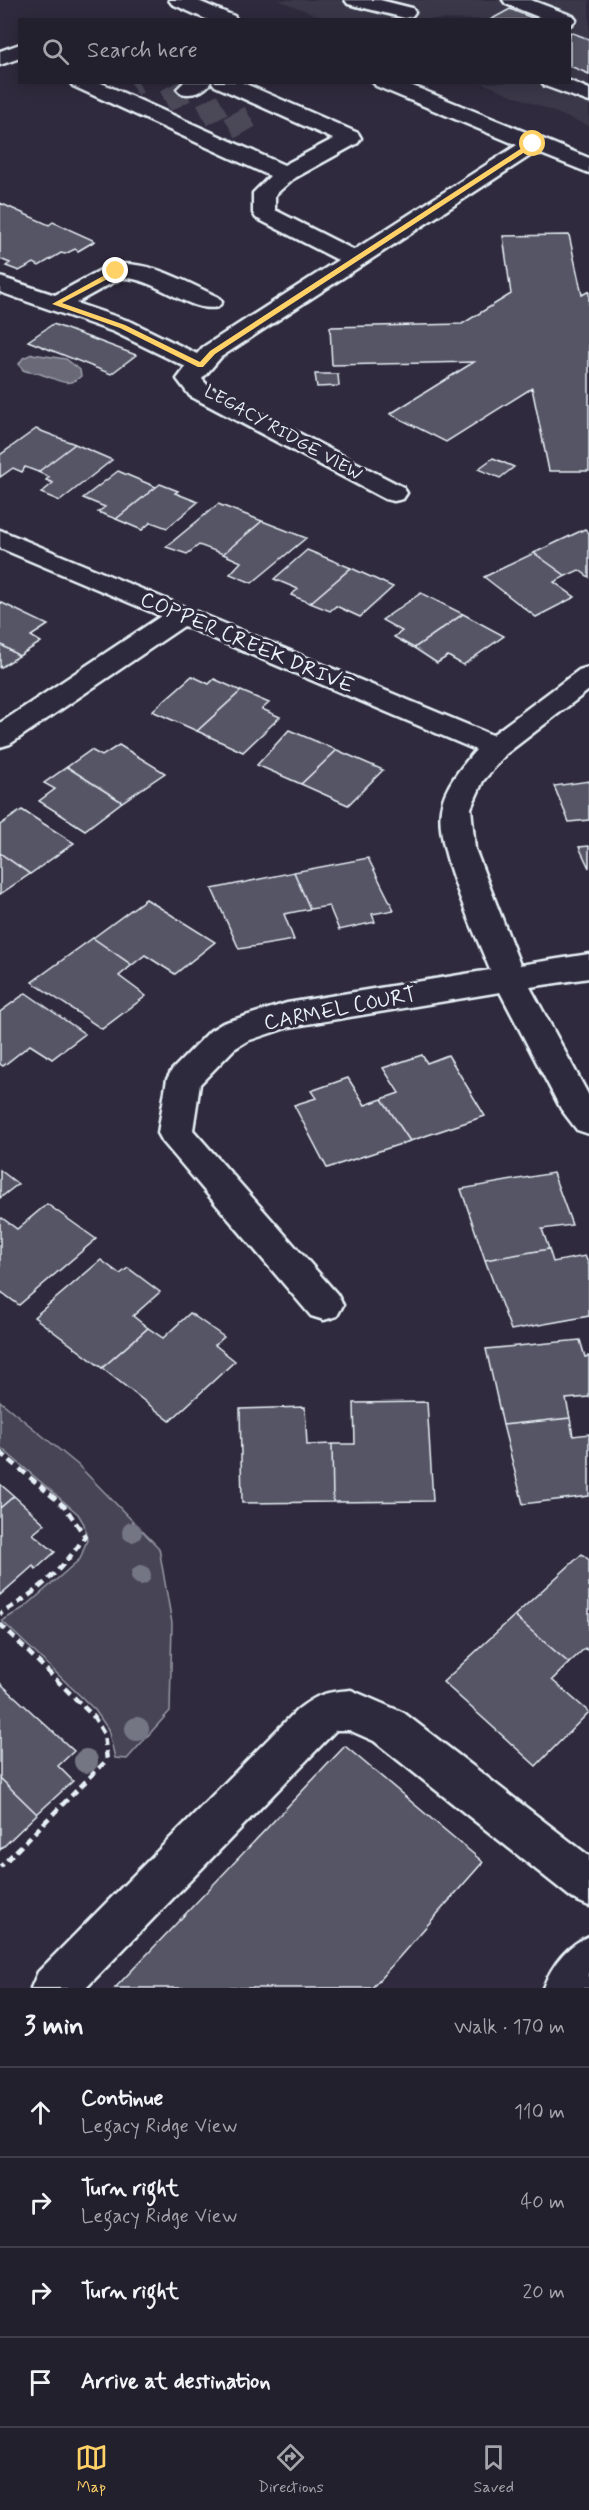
<!DOCTYPE html>
<meta charset="utf-8">
<style>
body{margin:0;font-family:Mynerve,sans-serif;background:#2b2836;color:#f1f3f6}
.stop{position:absolute;width:18px;height:18px;margin:-14px;border:4px solid #ffd166;border-radius:50%;background:#fff}
.stop.end{background:#ffd166;border-color:#fff;box-shadow:0 2px 6px #0008}
.list{margin:0;padding:0;list-style:none}
h2{display:flex;justify-content:space-between;align-items:center;height:78px;margin:0;padding:0 24px;font-size:26px}
h2 small{font-size:20px;font-weight:400;color:#a3a3aa}
.list li{display:grid;grid-template-columns:39px 1fr auto;gap:18px;align-items:center;box-sizing:border-box;height:90px;padding:0 24px;border-top:2px solid #403e4a}
.list b{display:block;font-size:22px;white-space:nowrap}
.list p{margin:0;font-size:20px;white-space:nowrap;color:#a3a3aa}
.list em{font-size:20px;font-style:normal;color:#a3a3aa}
.icon{flex:none;width:33px;height:33px;fill:none;stroke:currentColor;stroke-width:2;stroke-linecap:round;stroke-linejoin:round}
.map{position:relative;flex:none;width:589px;height:1988px;overflow:hidden}
.search{position:absolute;background:#23202e;box-shadow:0 3px 15px #0003;left:18px;right:18px;top:18px;height:66px;display:flex;align-items:center;gap:15px;box-sizing:border-box;padding:0 21px;border-radius:0px;color:#a3a3aa;font-size:22px}
.sheet{height:438px;background:#23202e}
nav{display:flex;justify-content:space-around;align-items:center;box-sizing:border-box;height:84px;border-top:2px solid #403e4a;background:#23202e;font-size:16px;color:#a3a3aa}
nav a{display:grid;justify-items:center;gap:3px}
nav .on{color:#ffd166}
.map>svg:first-child{display:block}
.built{fill:#3b3749}
.green{fill:#464455;stroke:#979aa6;stroke-width:1.5}
.water{fill:#696978;stroke:#9c9fab;stroke-width:1.5}
.building{fill:#575565;stroke:#e8f1f8;stroke-width:1.5}
.lines{fill:none;stroke-linecap:round;stroke-linejoin:round}
.minor-tunnel{stroke:#4b4859;stroke-width:23;stroke-dasharray:23 11;stroke-linecap:butt}
.minor-casing{stroke:#e8f1f8;stroke-width:5}
.path{stroke:#e8f1f8;stroke-width:4.5;stroke-dasharray:8 5;stroke-linecap:butt}
.minor{fill:#2f2a3d;fill-rule:evenodd}
.tree{fill:#757684}
.route{fill:#ffd166}
.labels{text-anchor:middle;dominant-baseline:central;stroke-width:6;stroke-linejoin:round;paint-order:stroke}
.far-street-label{font-size:18px;fill:#e8f1f8;stroke:#2f2a3d}
.street-label{font-size:21px;fill:#e8f1f8;stroke:#2f2a3d}
</style>
<div class="map">
<svg width="589" height="1988" viewBox="0 0 589 1988">
<rect width="100%" height="100%" fill="#2f2a3d"/>
<filter id="ink" filterUnits="userSpaceOnUse"><feTurbulence type="fractalNoise" baseFrequency=".0167" numOctaves="2"/><feDisplacementMap in="SourceGraphic" scale="12" xChannelSelector="R" yChannelSelector="G"/><feConvolveMatrix kernelMatrix="1 2 1 2 8 2 1 2 1" color-interpolation-filters="sRGB"/></filter>
<g filter="url(#ink)">
<path class="built" d="M278 0H589V126L482 83 570 82V20L326 19Z"/>
<path class="green" d="M0 1401 78 1465 159 1548 172 1623 170 1711 127 1759 115 1758 108 1729 95 1710 2 1621 25 1607 80 1559 87 1540 84 1524 78 1514 0 1447Z"/>
<path class="water" d="M32 354 66 359 80 370 81 376C68 389 57 379 43 375 37 372 30 373 23 370L19 364 23 358Z"/>
<path class="building" d="M510 9 537 20H490Z
M570 32 589 39V74L570 66Z
M0 203 49 225 53 222 95 241 78 251 75 249 65 254 61 253 39 266 34 263 19 271 6 266 10 263 0 259Z
M569 235 582 295 589 291V471H549L532 388 446 442 390 414 474 362 332 365 330 327 462 324 511 294 503 236Z
M53 324 136 355 111 374 28 341Z
M315 374H338L339 386 317 387Z
M36 429 75 444 38 472 25 467 22 472 13 468 0 477V455Z
M75 444 112 460 60 501 41 493 53 483 46 480 49 477 38 472Z
M493 458 514 467 500 478 478 469Z
M118 471 156 487 116 519 98 512 105 507 83 498Z
M160 484 178 491 175 493 198 502 167 528 151 522 142 530 116 519Z
M218 504 262 521 223 554 199 545 187 554 166 547Z
M262 521 306 538 252 583 230 574 241 562 223 554Z
M585 529 589 533V577L579 570 566 576 534 553Z
M307 550 351 568 310 603 291 595 298 589 274 579Z
M534 553 566 576 554 582 575 597 536 617 484 577Z
M351 568 393 587 360 617 336 606 330 611 310 603Z
M421 593 463 614 414 648 394 637 402 631 382 620Z
M0 602 48 625 31 636 41 642 19 656 0 644Z
M463 614 504 636 463 665 448 656 437 663 414 648Z
M0 644 19 656 0 668Z
M192 676 209 684 214 679 241 691 197 731 152 711Z
M241 691 269 703 262 709 280 717 243 752 197 731Z
M289 730 337 750 301 784 257 765Z
M119 745 165 773 122 802 67 767 91 750 102 756Z
M337 750 383 770 348 805 301 784Z
M67 767 122 802 85 830 39 801 55 789 44 783Z
M589 781V820L569 822 554 786Z
M22 810 74 843 30 874 0 853V825Z
M589 846V868L579 847Z
M0 853 30 874 0 894Z
M368 858 394 910 372 914 375 922 339 930 329 906 310 909 294 872Z
M294 872 310 909 284 914 294 940 239 949 212 889Z
M146 899 215 942 175 974 145 955 132 965 93 938Z
M93 938 132 965 119 976 146 996 102 1029 32 982Z
M26 993 85 1034 52 1059 30 1045 3 1066 0 1064V1012Z
M422 1055 427 1063 448 1055 485 1116 410 1141 382 1099 399 1093 383 1068Z
M348 1078 365 1105 382 1099 410 1141 327 1168 294 1105 316 1098 311 1091Z
M0 1170 18 1184 0 1198Z
M553 1173 572 1225 542 1229 549 1249 485 1260 461 1189Z
M47 1204 96 1239 19 1305 0 1291V1220L2 1218 17 1229Z
M549 1249 553 1262 585 1256 589 1265V1316L511 1330 485 1260Z
M101 1260 120 1274 128 1268 160 1292 133 1316 148 1328 102 1368 34 1317Z
M190 1313 224 1337 215 1345 235 1361 170 1421 102 1368 148 1328 163 1338Z
M580 1340 585 1357 589 1356V1397L566 1399 570 1418 503 1425 486 1349Z
M427 1402 433 1501 333 1502 332 1444H355L354 1403Z
M305 1407 307 1445 332 1444 333 1502 242 1503 240 1409Z
M570 1418 573 1436 589 1434V1496L523 1504 503 1425Z
M0 1484 14 1496 0 1508Z
M14 1496 45 1524 33 1534 55 1552 36 1569 33 1566 0 1595V1508Z
M582 1554 589 1560V1652L585 1648 569 1663 514 1616Z
M514 1616 569 1663 552 1680 589 1712 536 1766 443 1682Z
M0 1683 74 1751 58 1766 73 1781 37 1814 0 1778Z
M345 1746 483 1862 372 1988H115Z
M0 1778 37 1814 0 1850Z"/>
<g class="lines">
<path class="minor-tunnel" d="M132 85 138 82
M165 101 188 89
M202 115 223 104
M230 128 251 116"/>
<g class="minor-casing">
<path id="minor" d="M169 0H196L234 16 237 20H208L172 4Z
M345 0H380L412 8 415 12 412 16 405 18 348 4Z
M503 0H531L573 16 576 20 570 25V20H546L506 4Z
M20 44V58L0 65V51Z
M570 81 589 89V102L545 86 542 82Z
M70 82H99L284 165 333 139 215 86 212 82H241L358 133 361 138 358 143 293 179 275 195V210L354 250 517 145 376 86 373 82H403L589 158V173L536 152 221 357 202 379 208 386 403 487 407 493 403 499 394 501 385 499 190 396 177 379 186 367 114 332 0 292V277L55 295 108 266C145 257 185 282 218 297L222 302 218 307C189 314 154 276 121 278L76 303 132 322 197 354 203 347 338 260 256 218 253 213V193L270 176 73 86Z
M184 82H211C204 92 192 96 181 93L177 89Z
M0 530 492 735 579 670 589 667V690L506 754 483 781 471 808 475 849 520 965 589 954V978L530 987 589 1096V1134L577 1130 561 1109 500 992 289 1027 247 1041 234 1049 200 1084 193 1130 337 1294 343 1305 337 1316 324 1320 311 1316 163 1142 158 1133 167 1079 172 1070 210 1031 223 1023 287 1003 490 970C474 930 435 849 441 809 444 787 462 766 476 750L184 626 10 744 0 747V723L161 616 0 548Z
M351 1690 404 1713 589 1856V1906L573 1899 374 1741 349 1730H336L86 1988H31L38 1972 297 1710C317 1694 326 1692 351 1690Z
M589 1936V1988H543C552 1965 566 1946 589 1936Z"/>
</g>
<path class="path" d="M0 1452 65 1507 85 1536C63 1570 35 1594 0 1614
M0 1624 94 1717 104 1734 107 1760 0 1867"/>
<use href="#minor" class="minor"/>
</g>
<g class="tree">
<circle cx="132" cy="1532" r="10"/>
<circle cx="141" cy="1575" r="10"/>
<circle cx="137" cy="1729" r="12"/>
<circle cx="86" cy="1761" r="12"/>
</g>
</g>
<path class="route" d="M531 142 537 144 215 354 203 367H198L120 328 52 304 114 270H119V273L62 303 125 325 200 362 210 351Z"/>
<g class="labels">
<g class="far-street-label">
<text transform="translate(283 433) rotate(29)">LEGACY RIDGE VIEW</text>
</g>
<g class="street-label">
<text transform="translate(247 643) rotate(23)">COPPER CREEK DRIVE</text>
<text transform="translate(340 1009) rotate(-11)">CARMEL COURT</text>
</g>
</g>
</svg>
<div class="stop" style="left:533px;top:144px"></div>
<div class="stop end" style="left:116px;top:271px"></div>
<div class="search"><svg class="icon" aria-label="search" viewBox="0 0 24 24"><circle cx="10" cy="10" r="6"/><path d="M15 15l6 6"/></svg>Search here</div>
</div>
<section class="sheet">
<h2>3 min<small>Walk · 170 m</small></h2>
<ul class="list">
<li><svg class="icon" aria-label="ahead" viewBox="0 0 24 24"><path d="M12 20V5M6 11l6-6 6 6"/></svg><div><b>Continue</b><p>Legacy Ridge View</p></div><em>110 m</em></li>
<li><svg class="icon" aria-label="right" viewBox="0 0 24 24"><path d="M7 20v-9h11M14 6l5 5-5 5"/></svg><div><b>Turn right</b><p>Legacy Ridge View</p></div><em>40 m</em></li>
<li><svg class="icon" aria-label="right" viewBox="0 0 24 24"><path d="M7 20v-9h11M14 6l5 5-5 5"/></svg><div><b>Turn right</b></div><em>20 m</em></li>
<li><svg class="icon" aria-label="arrive" viewBox="0 0 24 24"><path d="M6 21V4h12l-3 4 3 4H6"/></svg><div><b>Arrive at destination</b></div></li>
</ul>
</section>
<nav>
<a class="on"><svg class="icon" aria-label="map" viewBox="0 0 24 24"><path d="M3 6l6-2 6 2 6-2v14l-6 2-6-2-6 2zM9 4v14M15 6v14"/></svg>Map</a>
<a><svg class="icon" aria-label="directions" viewBox="0 0 24 24"><path d="M12 3l9 9-9 9-9-9zM9 14v-3h6M13 9l2 2-2 2"/></svg>Directions</a>
<a><svg class="icon" aria-label="saved" viewBox="0 0 24 24"><path d="M7 4h10v16l-5-4-5 4z"/></svg>Saved</a>
</nav>
